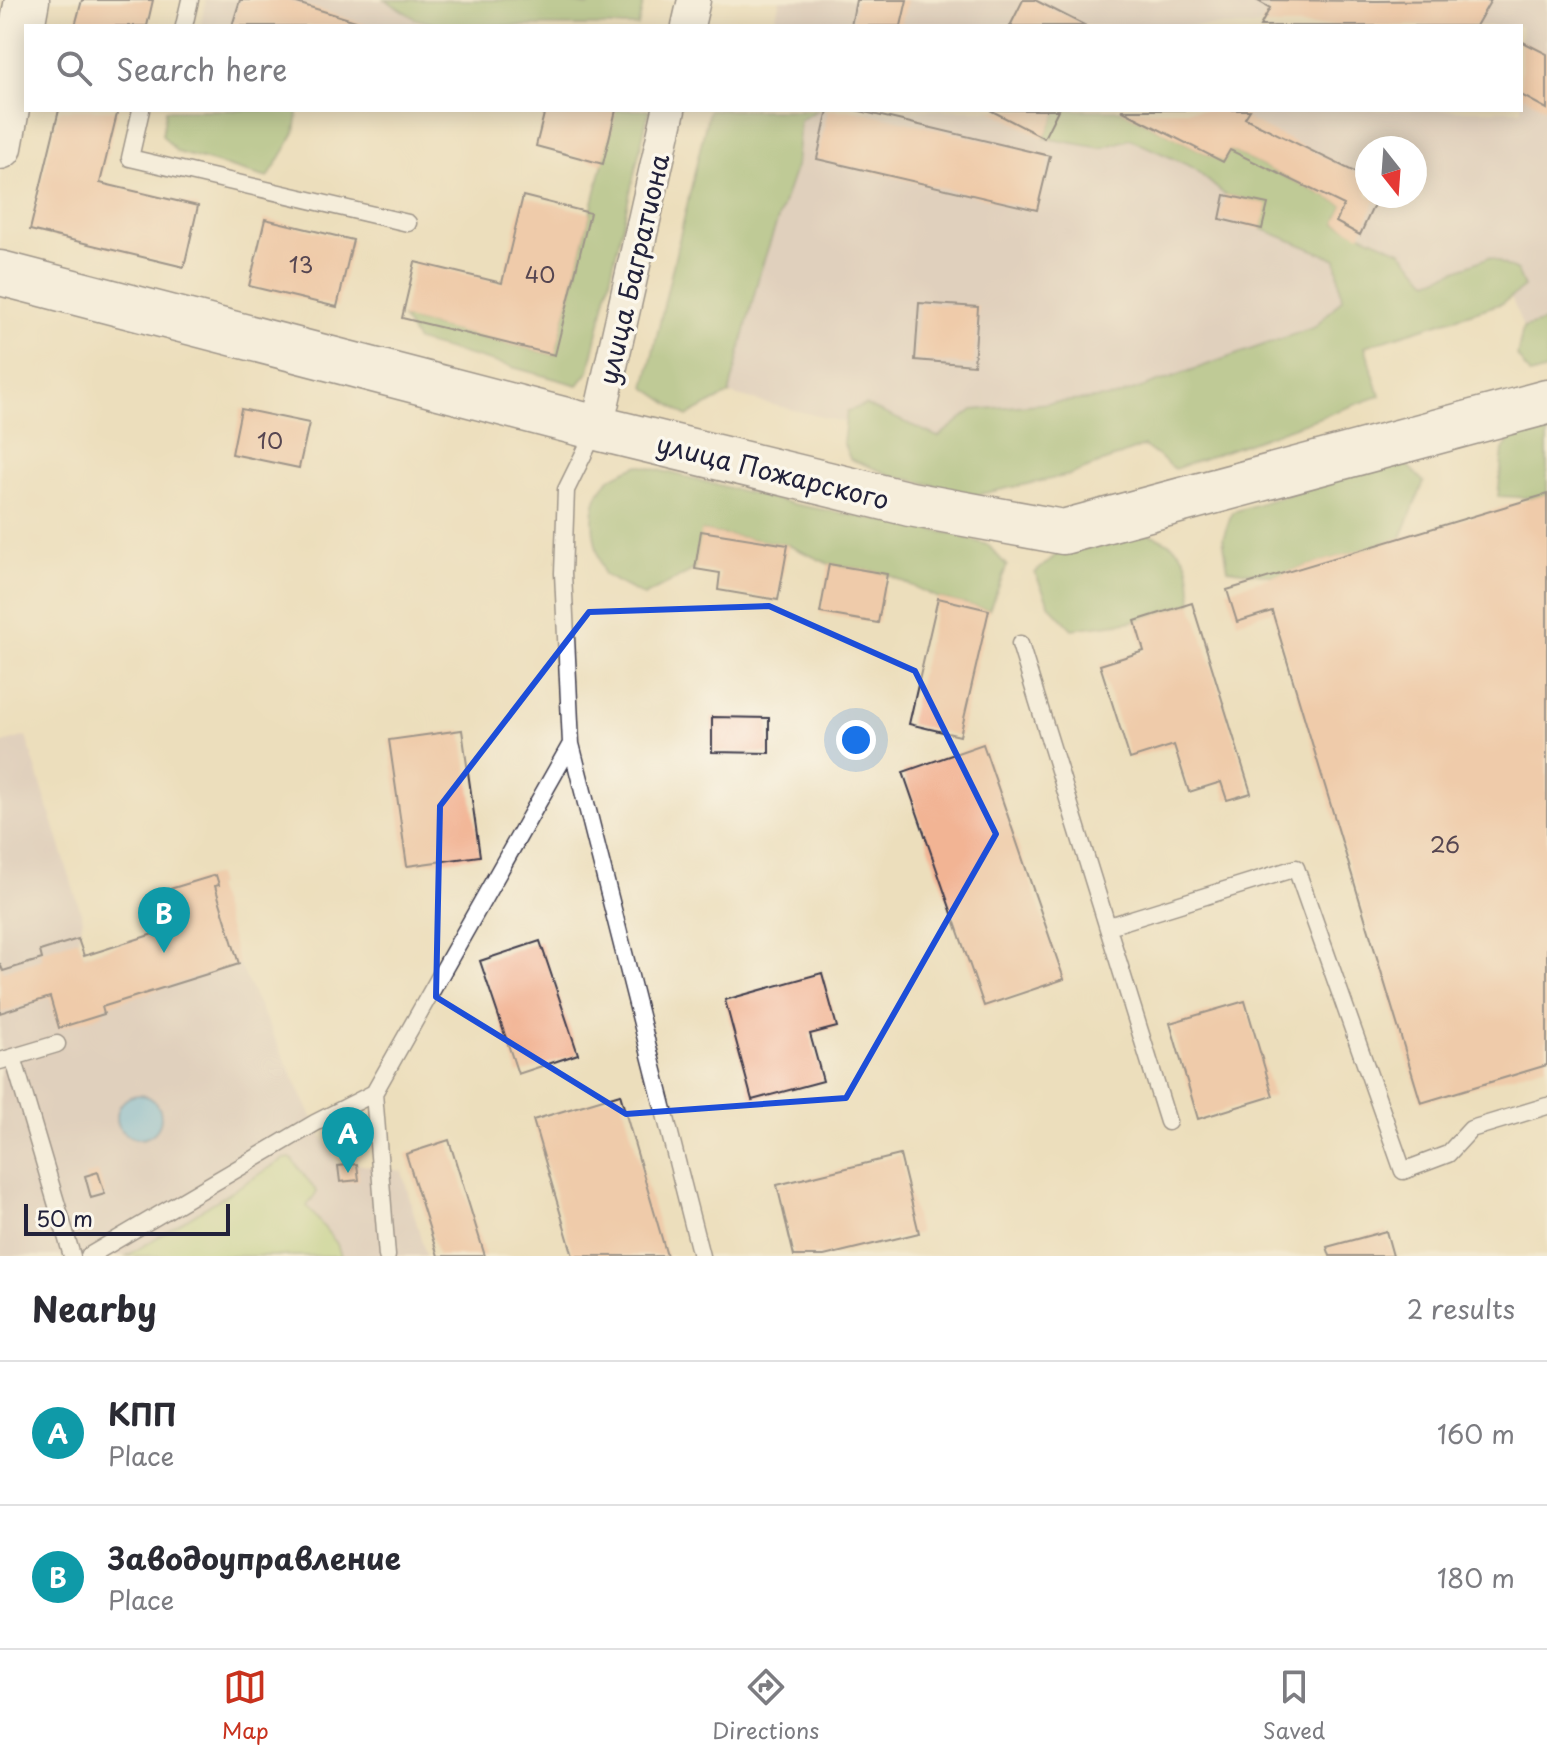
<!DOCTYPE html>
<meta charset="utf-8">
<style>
body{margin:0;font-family:"Playpen Sans",sans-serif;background:#f2f2f3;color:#2b2b33}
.compass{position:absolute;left:1355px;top:136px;width:72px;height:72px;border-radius:50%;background:#fff;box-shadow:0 4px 20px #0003;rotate:163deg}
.scale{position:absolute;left:24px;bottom:20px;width:206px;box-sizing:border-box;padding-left:8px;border:4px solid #22223b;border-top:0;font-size:22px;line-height:28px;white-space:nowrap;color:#22223b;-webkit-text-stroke:6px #fbf7ec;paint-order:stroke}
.you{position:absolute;left:856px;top:740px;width:28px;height:28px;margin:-20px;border:6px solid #fff;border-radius:50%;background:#1a73e8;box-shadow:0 0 0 12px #1a73e833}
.badge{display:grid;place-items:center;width:52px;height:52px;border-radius:50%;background:#c8321e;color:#fff;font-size:26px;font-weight:700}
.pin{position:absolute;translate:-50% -66px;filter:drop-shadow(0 2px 4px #0008)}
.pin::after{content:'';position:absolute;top:42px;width:28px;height:24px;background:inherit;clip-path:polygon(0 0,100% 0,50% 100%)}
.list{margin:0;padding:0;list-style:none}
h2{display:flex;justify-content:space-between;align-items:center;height:104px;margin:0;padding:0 32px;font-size:34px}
h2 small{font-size:26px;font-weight:400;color:#7c7c81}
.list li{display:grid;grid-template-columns:52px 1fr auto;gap:24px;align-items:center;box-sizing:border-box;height:144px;padding:0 32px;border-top:2px solid #e1e1e2}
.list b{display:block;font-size:30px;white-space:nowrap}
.list p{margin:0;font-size:26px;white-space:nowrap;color:#7c7c81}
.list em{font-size:26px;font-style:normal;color:#7c7c81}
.icon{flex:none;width:44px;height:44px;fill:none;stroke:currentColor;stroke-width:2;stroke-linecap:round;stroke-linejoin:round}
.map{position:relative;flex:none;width:1547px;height:1256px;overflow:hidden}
.search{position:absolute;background:#fff;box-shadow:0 4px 20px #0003;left:24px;right:24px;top:24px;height:88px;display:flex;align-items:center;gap:20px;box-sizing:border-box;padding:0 28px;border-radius:0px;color:#7c7c81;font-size:30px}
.sheet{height:392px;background:#fff}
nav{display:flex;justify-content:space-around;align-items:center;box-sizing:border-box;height:112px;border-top:2px solid #e1e1e2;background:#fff;font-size:22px;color:#7c7c81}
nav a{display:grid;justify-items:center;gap:4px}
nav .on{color:#c8321e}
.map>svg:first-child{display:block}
.industrial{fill:#d1bfbe;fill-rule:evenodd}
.green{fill:#aace78;stroke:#66785a;stroke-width:2}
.forest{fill:#87b168;stroke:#546a52;stroke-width:2}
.water{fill:#6ab9e5;stroke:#466e90;stroke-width:2}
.building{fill:#f2b494}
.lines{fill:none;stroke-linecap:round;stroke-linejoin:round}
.lane-casing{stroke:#403e4e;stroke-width:19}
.street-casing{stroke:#403e4e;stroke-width:35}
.secondary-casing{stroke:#403e4e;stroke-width:47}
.lane{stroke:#fff;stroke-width:16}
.street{stroke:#fff;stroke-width:32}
.secondary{stroke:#fff;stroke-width:44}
.marked{fill:none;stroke:#1d4ed8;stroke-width:6;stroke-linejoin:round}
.labels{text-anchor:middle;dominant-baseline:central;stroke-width:7;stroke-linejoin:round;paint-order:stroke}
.number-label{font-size:22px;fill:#564651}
.street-label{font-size:26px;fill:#22223b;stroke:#fbf7ec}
</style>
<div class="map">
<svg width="1547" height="1256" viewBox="0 0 1547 1256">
<rect width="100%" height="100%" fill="#fbf7ec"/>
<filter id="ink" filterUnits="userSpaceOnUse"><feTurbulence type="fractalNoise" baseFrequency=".0125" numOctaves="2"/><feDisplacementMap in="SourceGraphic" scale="16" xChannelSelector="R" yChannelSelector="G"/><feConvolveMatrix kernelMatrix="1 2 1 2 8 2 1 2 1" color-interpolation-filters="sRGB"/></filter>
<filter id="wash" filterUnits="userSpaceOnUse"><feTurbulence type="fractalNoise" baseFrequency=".006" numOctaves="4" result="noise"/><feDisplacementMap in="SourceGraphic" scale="32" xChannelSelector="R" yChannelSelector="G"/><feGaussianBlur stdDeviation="1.8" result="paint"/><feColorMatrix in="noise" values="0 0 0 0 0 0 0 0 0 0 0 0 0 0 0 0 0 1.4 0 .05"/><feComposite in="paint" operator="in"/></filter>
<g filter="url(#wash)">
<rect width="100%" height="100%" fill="#ecdebc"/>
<path class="industrial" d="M206 0H386L416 19 414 26H200Z
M780 0H1547V321L1523 328 1511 297 1524 287 1489 257 1429 281 1401 251 1336 222 1344 206 1231 150 1223 162 1121 110H1521V26H773ZM1367 148H1415V196H1367Z
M818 110H1058L1044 137 1101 148 1130 139 1192 167 1225 195 1268 204 1302 244 1336 259 1342 299 1315 327 1115 397 974 410 938 437 866 405 847 411 846 423 729 394 760 272 796 166 800 120Z
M26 736 83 919 78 939 84 955 171 929 160 892 216 875 219 885 215 887 239 964 315 1123 338 1165 357 1164 402 1171 426 1256H0V744Z"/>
<path class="green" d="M291 1158 317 1192 307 1206 337 1244 341 1256H127L284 1159Z"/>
<path class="forest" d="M386 0H557L589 6 590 0H644L638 26H443L416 19Z
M166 110H297L298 113 295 133 268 178 177 152 162 135Z
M616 110H649L589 371 578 385 417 341 402 318 555 355Z
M709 110H818L800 120 796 166 760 272 729 394 687 416 645 387Z
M1058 110H1121L1223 162 1230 150 1344 205 1336 223 1401 251 1429 281 1489 257 1517 271 1524 287 1503 303 1365 346 1380 396 1175 469 1144 446 1070 475 976 495 891 475 850 459 843 442 847 411 866 405 938 437 973 410 1115 397 1315 327 1342 299 1336 259 1262 229 1267 204 1225 195 1192 167 1130 139 1101 148 1044 138Z
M1547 321V370L1530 375 1517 356 1523 328Z
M1547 423V494L1533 498 1498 496 1503 450 1513 434Z
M1401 459 1424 482 1401 538 1275 576 1228 569 1223 538 1232 512Z
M639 465 793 504 953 534 988 545 1007 566 989 610 938 598 887 574 829 564 788 545 702 531 695 569 644 596 604 575C595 546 582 503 610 479 617 473 630 469 639 465Z
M1149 534C1191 549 1189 563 1192 603L1135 621 1072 629 1050 606 1035 573 1056 555Z"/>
<path class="water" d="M117 1117a22 22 0 1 1 44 0a22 22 0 1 1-44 0Z"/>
<g id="blocks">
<path class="building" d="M82 0H153L147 26H75Z
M240 0H287L372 26H232Z
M856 0H907L901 26H851Z
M1023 0H1035L1086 26H1010Z
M1256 0 1376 1 1491 0 1476 26H1260L1270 8Z
M1521 41 1547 54V109L1521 95Z
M59 110H118L100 183 198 206 184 267 30 230Z
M545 110H616L603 164 536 146Z
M828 110H856L1050 156 1037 210 817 159Z
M990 110H1058L1044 138Z
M1121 110H1250L1245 118 1367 178V196H1378L1360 235 1336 222 1344 205 1230 150 1223 162Z
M1225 195 1268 204 1262 229 1220 219Z
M523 196 590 213 555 355 402 318 415 262 502 283Z
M265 219 353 240 337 307 249 286Z
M919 303 978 307 974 365 915 360Z
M241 409 309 423 299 468 232 454Z
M1547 494V1065L1421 1103 1272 611 1237 622 1227 590Z
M701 531 788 545 778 600 718 590 720 573 695 569Z
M829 564 887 574 878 623 820 613Z
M938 598 989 610 960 736 909 724Z
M1192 603 1251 793 1227 800 1221 782 1189 792 1174 745 1130 759 1100 665 1144 651 1135 621Z
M712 717 769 718V753L712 752Z
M462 730 480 856 407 866 389 740Z
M983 744 1064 979 984 1006 903 772Z
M216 875 219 885 215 886 239 964 102 1007 104 1014 59 1028 50 997 0 1013V963L3 971 42 959 40 951 78 939 84 956 172 928 160 892Z
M540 941 578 1054 518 1074 480 961Z
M822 973 837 1027 810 1034 823 1081 752 1100 725 1000Z
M1245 1001 1273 1096 1198 1119 1170 1023Z
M620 1094 667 1256H573L533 1120Z
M449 1140 485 1256H438L406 1154Z
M900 1155 919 1233 824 1256H794L777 1185Z
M357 1164 359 1180 340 1182 338 1166Z
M98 1172 105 1194 91 1198 85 1176Z
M1386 1231 1393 1256H1330L1327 1247Z"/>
</g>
</g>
<g filter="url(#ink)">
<use href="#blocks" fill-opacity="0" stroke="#403e4e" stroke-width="2"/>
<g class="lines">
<g class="lane-casing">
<path id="lane" d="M184 26 190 0
M141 110 130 158 408 223
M596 429 566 490 563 573 571 744 701 1256
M1020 644 1168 1122
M1109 926 1296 868 1403 1171 1448 1154 1471 1129 1547 1106
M13 1057 72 1256
M0 1061 57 1044
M374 1093 387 1256
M89 1256 315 1123 374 1093 571 744"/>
</g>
<g class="street-casing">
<path id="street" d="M688 26 694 0
M597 428 669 110"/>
</g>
<g class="secondary-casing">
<path id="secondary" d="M0 147 27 0
M0 273 597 428 910 504 1063 532 1547 402"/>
</g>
<use href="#lane" class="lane"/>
<use href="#street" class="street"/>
<use href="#secondary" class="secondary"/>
</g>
</g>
<path d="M0 0H1547V1256H0ZM769 606 915 671 996 834 846 1098 626 1114 436 997 440 806 589 612Z" fill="#ecdebc" fill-opacity=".55" fill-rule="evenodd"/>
<path class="marked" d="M769 606 915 671 996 834 846 1098 626 1114 436 997 440 806 589 612Z"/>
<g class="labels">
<g class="number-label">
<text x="301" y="263">13</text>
<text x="540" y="273">40</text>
<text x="270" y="439">10</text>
<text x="1445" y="843">26</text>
</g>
<g class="street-label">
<text transform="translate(633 269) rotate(-77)">улица Багратиона</text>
<text transform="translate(773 471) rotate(14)">улица Пожарского</text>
</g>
</g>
</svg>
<svg class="compass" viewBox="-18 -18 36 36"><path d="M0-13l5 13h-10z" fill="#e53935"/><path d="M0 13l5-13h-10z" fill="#7c7c81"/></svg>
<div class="scale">50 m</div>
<div class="you"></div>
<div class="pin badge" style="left:348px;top:1173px;background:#0f9aa8">A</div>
<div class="pin badge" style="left:164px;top:953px;background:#0f9aa8">B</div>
<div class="search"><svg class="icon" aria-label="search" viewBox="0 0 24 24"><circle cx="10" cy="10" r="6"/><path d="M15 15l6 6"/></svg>Search here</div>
</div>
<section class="sheet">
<h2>Nearby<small>2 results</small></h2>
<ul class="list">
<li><span class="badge" style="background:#0f9aa8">A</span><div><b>КПП</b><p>Place</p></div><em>160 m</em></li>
<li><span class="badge" style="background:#0f9aa8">B</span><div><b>Заводоуправление</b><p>Place</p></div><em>180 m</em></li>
</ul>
</section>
<nav>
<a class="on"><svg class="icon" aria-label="map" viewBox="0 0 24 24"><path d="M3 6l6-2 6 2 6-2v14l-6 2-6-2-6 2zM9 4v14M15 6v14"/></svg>Map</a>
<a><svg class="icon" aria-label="directions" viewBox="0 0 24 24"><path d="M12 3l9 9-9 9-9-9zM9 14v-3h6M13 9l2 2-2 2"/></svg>Directions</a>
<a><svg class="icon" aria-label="saved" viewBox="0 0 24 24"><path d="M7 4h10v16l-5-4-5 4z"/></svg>Saved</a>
</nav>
